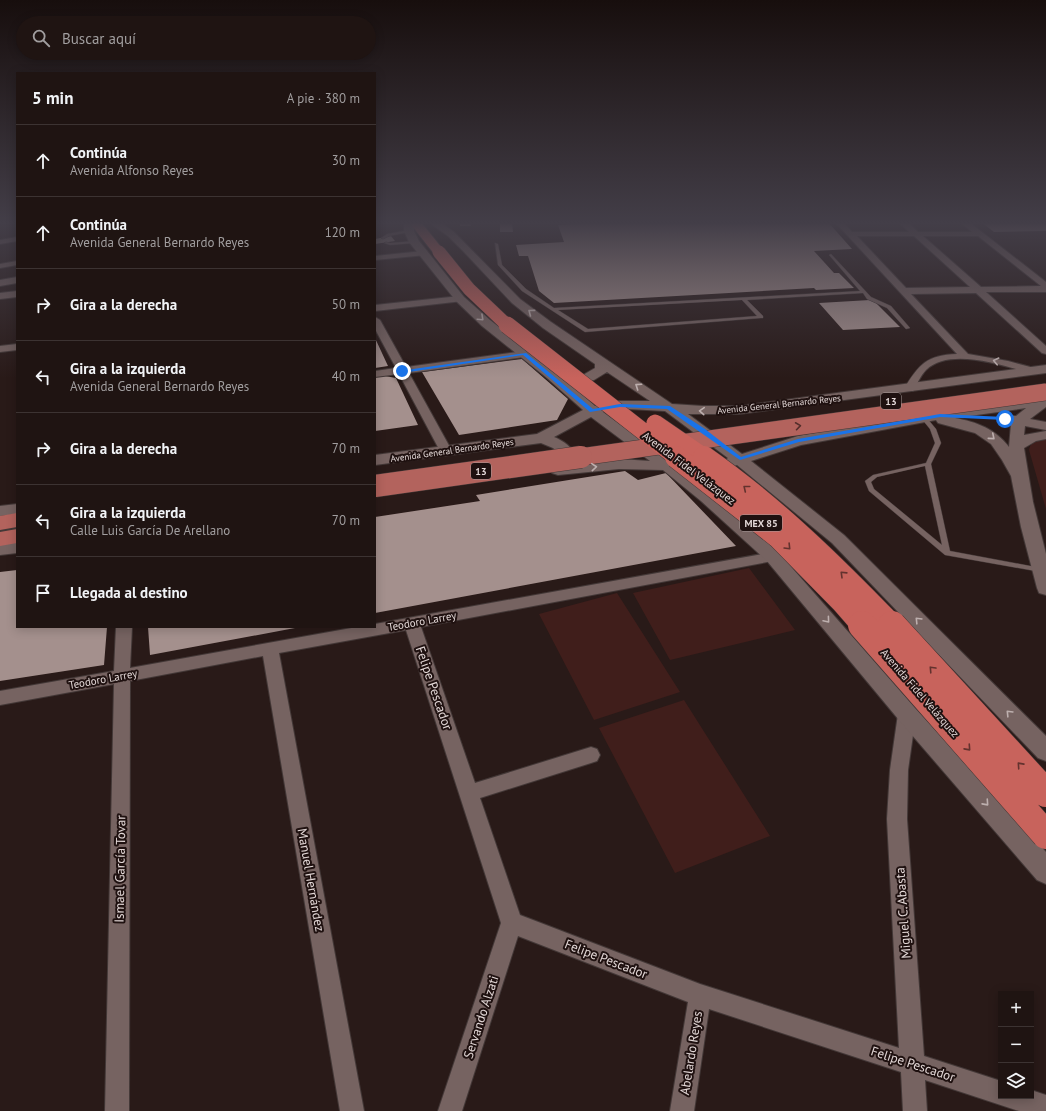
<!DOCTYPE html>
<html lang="es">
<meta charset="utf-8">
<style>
body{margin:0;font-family:"PT Sans",sans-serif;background:#271d1b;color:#f1f3f6}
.controls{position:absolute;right:12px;bottom:12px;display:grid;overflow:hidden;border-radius:0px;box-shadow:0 2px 10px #0003}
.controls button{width:36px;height:36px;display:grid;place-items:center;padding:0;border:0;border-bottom:1px solid #3c3332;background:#1f1412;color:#f1f3f6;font:20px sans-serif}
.stop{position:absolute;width:12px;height:12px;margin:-9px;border:3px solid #1a73e8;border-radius:50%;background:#fff}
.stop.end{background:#1a73e8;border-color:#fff;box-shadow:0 1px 4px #0008}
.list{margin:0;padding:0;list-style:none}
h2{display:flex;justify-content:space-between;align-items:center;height:52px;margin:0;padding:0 16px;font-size:17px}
h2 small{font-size:13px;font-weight:400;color:#a19e9f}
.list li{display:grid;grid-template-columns:26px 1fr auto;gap:12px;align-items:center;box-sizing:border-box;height:72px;padding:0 16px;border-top:1px solid #3c3332}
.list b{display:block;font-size:15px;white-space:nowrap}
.list p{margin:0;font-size:13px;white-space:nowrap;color:#a19e9f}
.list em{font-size:13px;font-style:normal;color:#a19e9f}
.icon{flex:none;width:22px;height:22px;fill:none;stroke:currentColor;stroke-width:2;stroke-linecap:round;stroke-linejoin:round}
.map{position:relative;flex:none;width:1046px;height:1111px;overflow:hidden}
.search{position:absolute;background:#1f1412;box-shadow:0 2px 10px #0003;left:16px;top:16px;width:360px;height:44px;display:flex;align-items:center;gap:10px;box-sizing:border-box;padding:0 14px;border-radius:22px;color:#a19e9f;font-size:15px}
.panel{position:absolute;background:#1f1412;box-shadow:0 2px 10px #0003;left:16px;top:72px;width:360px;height:556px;border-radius:0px}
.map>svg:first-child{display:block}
.green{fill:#401e1b}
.building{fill:#a4908d}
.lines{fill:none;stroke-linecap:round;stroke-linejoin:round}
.service-casing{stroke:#433837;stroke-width:1}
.minor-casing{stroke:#433837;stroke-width:2}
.tertiary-casing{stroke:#433837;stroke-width:2}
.primary-casing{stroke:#433837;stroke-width:2}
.trunk-casing{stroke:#433837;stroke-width:2}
.service{fill:#766361;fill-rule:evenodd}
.minor{fill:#766361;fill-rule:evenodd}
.tertiary{fill:#766361;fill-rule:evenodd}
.primary{fill:#b3635d;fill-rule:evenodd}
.trunk{fill:#c8635c;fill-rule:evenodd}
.primary-bridge-far1-casing{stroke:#433837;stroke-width:18;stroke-linecap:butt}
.primary-bridge-casing{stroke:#433837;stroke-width:23;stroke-linecap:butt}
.trunk-bridge-far3-casing{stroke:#433837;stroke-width:14;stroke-linecap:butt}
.trunk-bridge-far2-casing{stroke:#433837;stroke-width:18;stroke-linecap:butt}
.trunk-bridge-far1-casing{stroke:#433837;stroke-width:23;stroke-linecap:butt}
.trunk-bridge-casing{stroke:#433837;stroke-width:29;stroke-linecap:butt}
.primary-bridge-far1{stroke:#b3635d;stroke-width:17}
.primary-bridge{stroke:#b3635d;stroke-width:22}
.trunk-bridge-far3{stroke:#c8635c;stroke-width:13}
.trunk-bridge-far2{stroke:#c8635c;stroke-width:17}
.trunk-bridge-far1{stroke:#c8635c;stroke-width:22}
.trunk-bridge{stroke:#c8635c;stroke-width:28}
.oneway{stroke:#bdafae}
.oneway2{stroke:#532e2b}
.oneway3{stroke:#63322e}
.route{fill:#1a73e8}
.labels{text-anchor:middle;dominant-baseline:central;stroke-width:4;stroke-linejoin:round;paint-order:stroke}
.far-street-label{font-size:9px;fill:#e3d8d7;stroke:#1f1110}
.shield{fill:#1f1110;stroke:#a89c9b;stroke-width:1}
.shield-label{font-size:10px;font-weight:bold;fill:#e3d8d7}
.street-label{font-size:11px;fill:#e3d8d7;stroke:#1f1110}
.near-street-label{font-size:13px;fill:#e3d8d7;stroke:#1f1110}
</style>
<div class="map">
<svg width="1046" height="1111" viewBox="0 0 1046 1111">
<rect width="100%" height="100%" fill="#291a18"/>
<path class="green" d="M1046 438V509L1029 450C1031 440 1037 440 1046 438Z
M749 568 795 630 670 660 633 593Z
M617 593 680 692 594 720 539 614Z
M684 700 770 836 675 873 599 728Z"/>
<path class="building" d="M460 222H471V226H460Z
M500 222H512L513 232H500Z
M584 222H828L852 249 814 251 834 273H839L854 288 816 290 814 288 554 303 539 291 528 256H519L516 245 564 242 558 225 585 224Z
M981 222H1046V231L994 232Z
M391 236 395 241 375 244V239Z
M870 300 876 303 900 327 843 330 819 303Z
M375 338 388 366 375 368Z
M522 359 568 399 557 420 459 435 422 372Z
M385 376 396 378 418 425 375 431V377Z
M625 471 638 480 666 473 736 546 375 613V517L480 501 476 495Z
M17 570V627H107L104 665 0 681V572Z
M148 627H295V628L150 655Z"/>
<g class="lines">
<g class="service-casing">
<path id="service" d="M409 230 411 231 410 232 389 236 383 239 381 238 387 234Z
M414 241H415V243L390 245 384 243 386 242 390 243Z
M495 243 498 244 502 265 526 289 554 308 860 291 830 256 829 255 831 254 871 297 891 306 910 328 906 329 887 308 867 299 863 293 747 300 763 316V318H761L585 332 522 291 498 265ZM742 300 757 316 588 329 558 310Z
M924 416 926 417 936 429 941 443 931 464 950 551 1041 568H1044L1045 570 1044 572H1041L945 555 869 491 865 481 873 475 926 463 935 443 930 429 921 418ZM925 466 942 545 874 489 871 482 877 477Z"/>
</g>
<g class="minor-casing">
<path id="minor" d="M835 222H843L852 232H909L899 222H908L918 232H972L960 222H969L1046 282V292H986L1046 346V354L1042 353 976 293 911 294 968 354 1008 361 1038 369 1039 371 1038 373 1034 374C1006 367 951 346 926 370 920 376 917 385 913 391H905L904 389C919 364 927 355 957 354ZM857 236H914L970 287 906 288ZM923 236H978L1041 286 981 287Z
M17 237V241L0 244V240Z
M423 251H426V255L375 260V256Z
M17 261V265L0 268V264Z
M17 277V283L0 286V280Z
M17 291V297L0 299V293Z
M460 296 464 299 463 301 375 311V305Z
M375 317 380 320 406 367 524 351 529 354 524 357 409 373 452 451 446 455 440 451 399 374 375 377V371L396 368 375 329Z
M17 344V350L0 352V346Z
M773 552 778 554 780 557 778 560 421 627 475 783 591 747 597 749 600 755 597 761 591 763 480 798 520 915 700 984 899 1048 887 819 890 770 898 714 901 709 907 707 913 709 916 714 908 770 907 819 924 1056 1001 1081V1096H1031V1090L1046 1095V1111H1019L925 1080 927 1111H903L901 1072 709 1009 694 1111H670L688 1002 518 936 462 1111H438L501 923 406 630 279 653 364 1111H340L263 656 130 681 129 1111H105L114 684 0 705V691L114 671 116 627H132L130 668 357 627H375V624Z"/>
</g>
<g class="tertiary-casing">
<path id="tertiary" d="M404 222H414V231L419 241 464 297 490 320 561 376 583 375 595 368V364L543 328 512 303 464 252 448 236 428 222H440L454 232 520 299 551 322 672 404 703 406H739L1046 365V373L739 414H688L742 454 798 436 929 413 1046 397V407L1030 419 1046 422V430L1025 426 1024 435 1046 431V439L1036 441 1024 448 1033 502 1046 554V595L1039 593 1037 588 1021 527 1011 476 1002 460 991 444 975 433 938 423 936 420 801 445 751 461 844 535 1046 736V761L1038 758 832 543 737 465 731 467 725 465 723 462 728 458 665 411 628 409 603 412 671 462 676 463 678 466 713 493 779 553 915 708 1046 852V884L1037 880 899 720 767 561 701 501 663 470 619 469 558 475 552 473 550 468 558 460 559 453 553 448 541 443 375 465V455L537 434 583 410 547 378 482 326 456 301 409 242 404 231ZM607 372 650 401H616L595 406 570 384 594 380ZM1026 408 1016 416H1005L1003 419 1005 422 1011 424 1009 447C995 429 977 422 955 418ZM591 417 650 461 619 459 571 464C579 451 566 442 554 437Z
M17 504V514L0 516V506Z
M17 541V553L0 555V543Z"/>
</g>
<g class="primary-casing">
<path id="primary" d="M17 513V527L0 530V516Z
M17 529V543L0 546V532Z"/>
</g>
<g class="trunk-casing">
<path id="trunk" d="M409 222H421L445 252 443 255H435Z"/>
</g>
<use href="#service" class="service"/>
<use href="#minor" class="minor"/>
<use href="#tertiary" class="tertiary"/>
<use href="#primary" class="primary"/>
<use href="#trunk" class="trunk"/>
<g class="primary-bridge-far1-casing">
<path id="primary-bridge-far1" d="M573 458 1046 392"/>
</g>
<g class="primary-bridge-casing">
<path id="primary-bridge" d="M375 486 581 457"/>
</g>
<g class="trunk-bridge-far3-casing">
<path id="trunk-bridge-far3" d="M439 252 469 289 508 326"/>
</g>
<g class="trunk-bridge-far2-casing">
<path id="trunk-bridge-far2" d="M507 325 677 458
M655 423 706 458"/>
</g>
<g class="trunk-bridge-far1-casing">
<path id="trunk-bridge-far1" d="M676 457 778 537 842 602 863 626
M704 457C774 506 834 565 893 626"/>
</g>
<g class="trunk-bridge-casing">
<path id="trunk-bridge" d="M862 625 1046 835
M892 625 1046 793"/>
</g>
<use href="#primary-bridge-far1" class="primary-bridge-far1"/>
<use href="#primary-bridge" class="primary-bridge"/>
<use href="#trunk-bridge-far3" class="trunk-bridge-far3"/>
<use href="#trunk-bridge-far2" class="trunk-bridge-far2"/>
<use href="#trunk-bridge-far1" class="trunk-bridge-far1"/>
<use href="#trunk-bridge" class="trunk-bridge"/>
</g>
<defs><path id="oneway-chevron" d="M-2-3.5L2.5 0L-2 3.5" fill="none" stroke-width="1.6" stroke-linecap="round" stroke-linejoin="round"/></defs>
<g class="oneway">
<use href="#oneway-chevron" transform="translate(531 312) rotate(-143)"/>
<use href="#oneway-chevron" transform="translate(481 318) rotate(43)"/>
<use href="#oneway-chevron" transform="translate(996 361) rotate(-167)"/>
<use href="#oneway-chevron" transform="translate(638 386) rotate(-146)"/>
<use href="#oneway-chevron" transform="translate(702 411) rotate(-176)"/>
<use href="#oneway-chevron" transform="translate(992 437) rotate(40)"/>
<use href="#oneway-chevron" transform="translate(594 467) rotate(-5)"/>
<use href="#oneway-chevron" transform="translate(827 620) rotate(50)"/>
<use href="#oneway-chevron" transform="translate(918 620) rotate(-134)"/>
<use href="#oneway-chevron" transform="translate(1009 713) rotate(-134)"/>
<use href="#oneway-chevron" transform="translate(986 803) rotate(48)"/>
</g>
<use class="oneway2" href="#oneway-chevron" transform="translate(798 426) rotate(-8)"/>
<g class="oneway3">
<use href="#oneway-chevron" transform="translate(746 488) rotate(-141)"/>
<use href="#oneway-chevron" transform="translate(788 547) rotate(46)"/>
<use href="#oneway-chevron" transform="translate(843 574) rotate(-136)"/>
<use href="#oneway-chevron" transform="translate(932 669) rotate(-133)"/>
<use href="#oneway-chevron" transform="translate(968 748) rotate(48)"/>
<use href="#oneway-chevron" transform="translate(1020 765) rotate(-132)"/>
</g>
<linearGradient id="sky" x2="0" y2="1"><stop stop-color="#170e0d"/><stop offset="0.59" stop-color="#433e48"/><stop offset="1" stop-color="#433e48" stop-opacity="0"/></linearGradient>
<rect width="1046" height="378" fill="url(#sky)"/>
<path class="route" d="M526 353 593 409 620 404 670 406 705 429 741 457 798 439 929 416 940 414 1005 417 1008 419 1005 420 940 417 929 419 799 442 740 460 667 409 620 407 590 412 523 355 402 373 399 371Z"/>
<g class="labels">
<g class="far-street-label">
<text transform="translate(779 404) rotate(-6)">Avenida General Bernardo Reyes</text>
<text transform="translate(452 450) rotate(-8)">Avenida General Bernardo Reyes</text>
</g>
<g class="shield">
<rect x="881" y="393" width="20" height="16" rx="3"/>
<rect x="471" y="463" width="20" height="16" rx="3"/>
<rect x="740" y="515" width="42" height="16" rx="3"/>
</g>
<g class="shield-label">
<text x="891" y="401">13</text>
<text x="481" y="471">13</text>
<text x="761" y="523">MEX 85</text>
</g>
<g class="street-label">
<text transform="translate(689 468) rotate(37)">Avenida Fidel Velázquez</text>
<text transform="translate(422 621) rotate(-10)">Teodoro Larrey</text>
<text transform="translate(103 679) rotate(-10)">Teodoro Larrey</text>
<text transform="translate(920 693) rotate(49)">Avenida Fidel Velázquez</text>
</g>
<g class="near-street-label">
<text transform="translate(434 688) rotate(71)">Felipe Pescador</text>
<text transform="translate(120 869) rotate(-89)">Ismael García Tovar</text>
<text transform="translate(311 880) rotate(80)">Manuel Hernández</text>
<text transform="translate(903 913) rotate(-94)">Miguel C. Abasta</text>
<text transform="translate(606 959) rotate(21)">Felipe Pescador</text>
<text transform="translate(481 1017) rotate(-72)">Servando Alzati</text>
<text transform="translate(691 1053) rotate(-81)">Abelardo Reyes</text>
<text transform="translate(913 1064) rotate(18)">Felipe Pescador</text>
</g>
</g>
</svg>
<div class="controls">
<button>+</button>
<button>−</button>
<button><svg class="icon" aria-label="layers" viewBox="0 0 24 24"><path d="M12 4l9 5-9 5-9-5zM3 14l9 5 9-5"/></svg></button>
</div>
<div class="stop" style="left:1005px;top:419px"></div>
<div class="stop end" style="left:402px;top:371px"></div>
<div class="search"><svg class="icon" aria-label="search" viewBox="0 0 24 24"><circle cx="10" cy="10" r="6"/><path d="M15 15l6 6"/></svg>Buscar aquí</div>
<section class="panel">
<h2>5 min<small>A pie · 380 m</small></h2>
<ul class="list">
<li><svg class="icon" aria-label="ahead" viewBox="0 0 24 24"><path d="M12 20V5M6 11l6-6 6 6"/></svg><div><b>Continúa</b><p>Avenida Alfonso Reyes</p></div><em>30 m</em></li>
<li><svg class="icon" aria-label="ahead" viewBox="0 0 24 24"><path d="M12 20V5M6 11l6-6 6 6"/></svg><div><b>Continúa</b><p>Avenida General Bernardo Reyes</p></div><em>120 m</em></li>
<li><svg class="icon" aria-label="right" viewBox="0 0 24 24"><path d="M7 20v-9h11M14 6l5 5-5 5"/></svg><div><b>Gira a la derecha</b></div><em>50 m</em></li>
<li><svg class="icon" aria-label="left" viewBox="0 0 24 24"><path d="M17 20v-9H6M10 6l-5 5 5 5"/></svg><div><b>Gira a la izquierda</b><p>Avenida General Bernardo Reyes</p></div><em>40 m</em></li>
<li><svg class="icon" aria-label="right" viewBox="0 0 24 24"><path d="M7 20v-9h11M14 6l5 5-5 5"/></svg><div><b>Gira a la derecha</b></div><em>70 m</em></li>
<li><svg class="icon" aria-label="left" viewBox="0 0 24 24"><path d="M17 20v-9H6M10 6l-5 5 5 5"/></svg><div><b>Gira a la izquierda</b><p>Calle Luis García De Arellano</p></div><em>70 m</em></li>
<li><svg class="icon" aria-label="arrive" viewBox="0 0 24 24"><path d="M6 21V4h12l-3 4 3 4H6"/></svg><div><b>Llegada al destino</b></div></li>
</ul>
</section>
</div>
